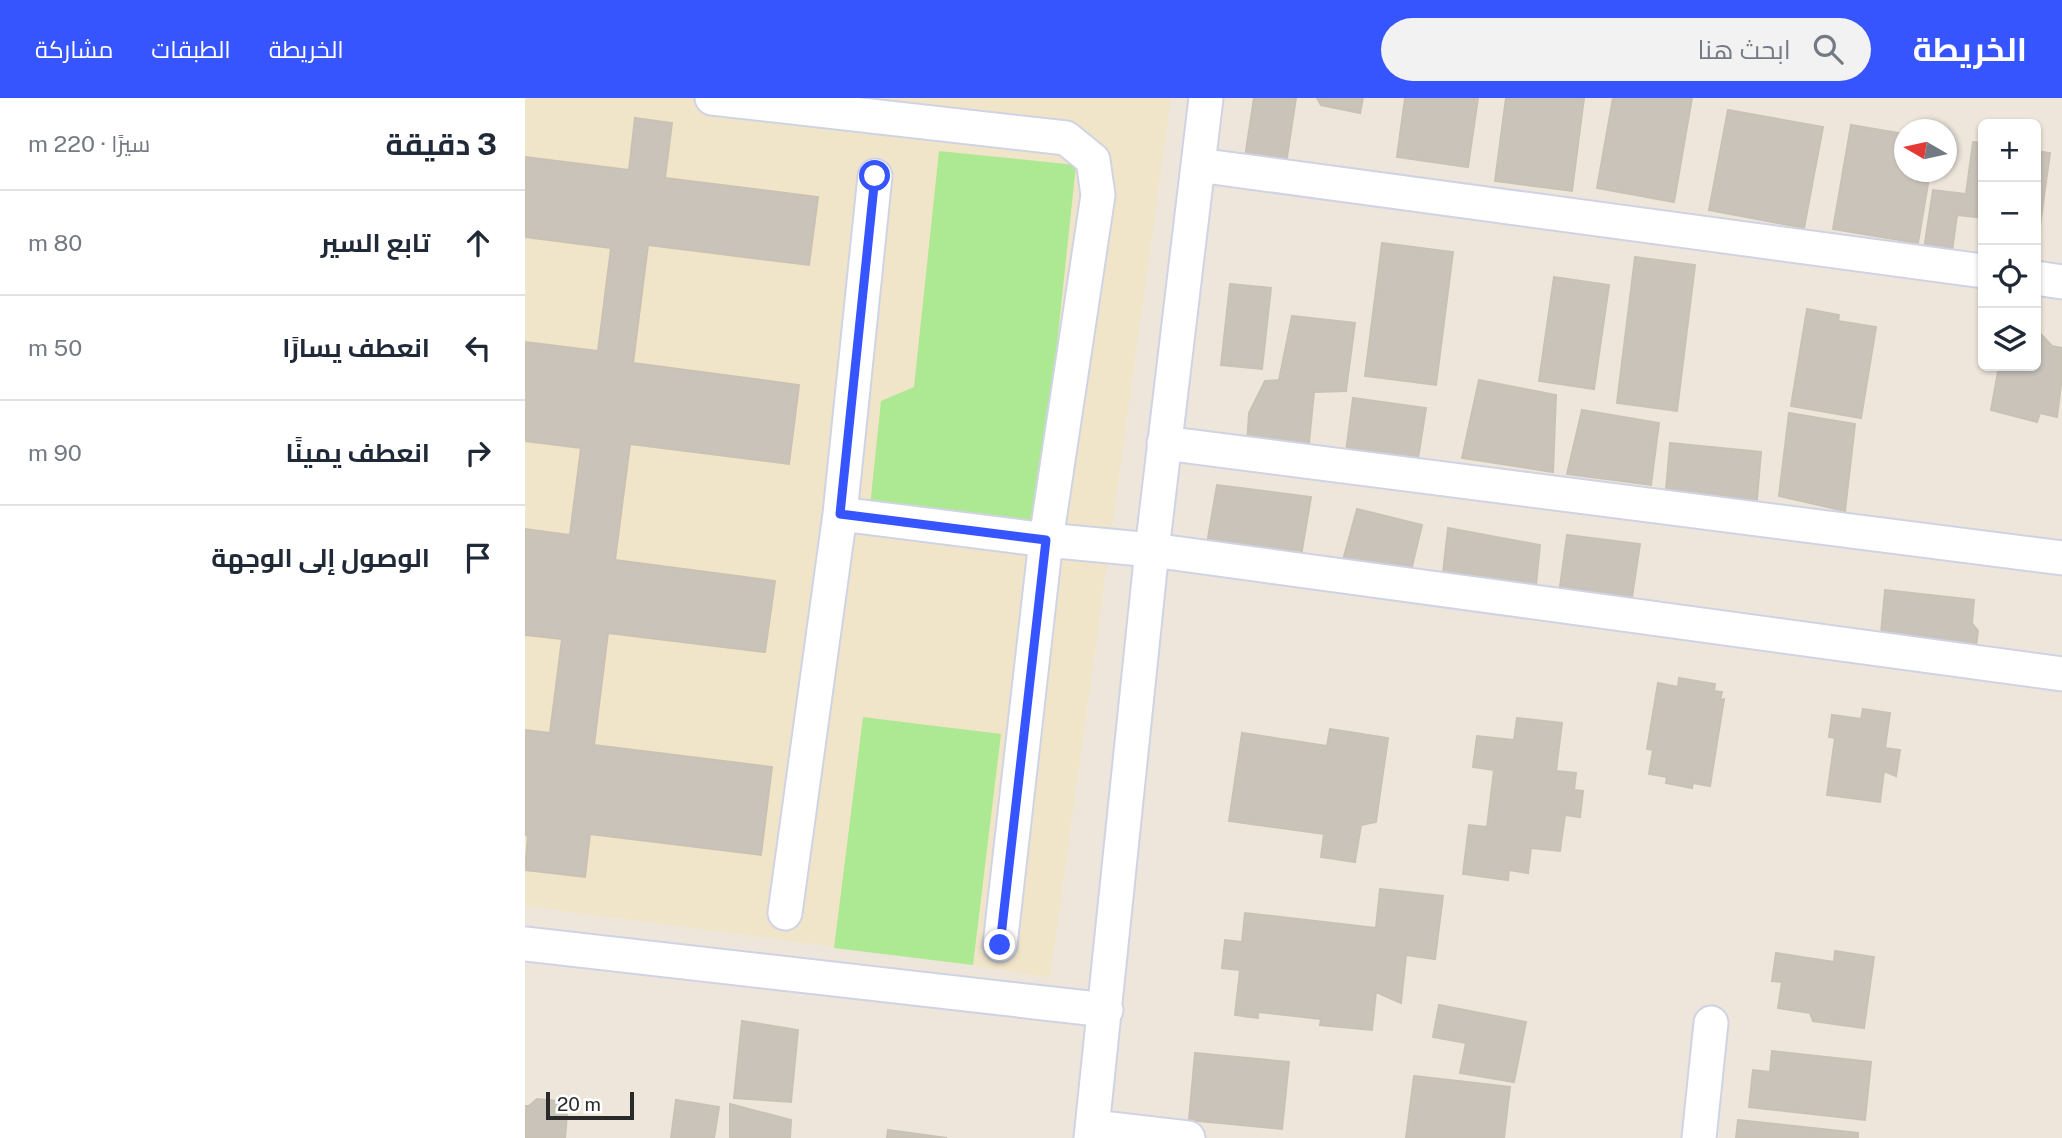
<!DOCTYPE html>
<html lang="ar">
<meta charset="utf-8">
<style>
body{margin:0;font-family:"Public Sans",Cairo,sans-serif;background:#f2f2f3;color:#1f2937;direction:rtl}
.controls{position:absolute;right:21px;top:21px;display:grid;overflow:hidden;border-radius:10px;box-shadow:0 2px 5px #0004}
.controls button{width:63px;height:63px;display:grid;place-items:center;padding:0;border:0;border-bottom:2px solid #e0e1e3;background:#fff;color:#1f2937;font:35px sans-serif}
.compass{position:absolute;left:1369px;top:21px;width:63px;height:63px;border-radius:50%;background:#fff;box-shadow:0 2px 5px #0004;rotate:279deg}
.scale{position:absolute;left:21px;bottom:18px;width:88px;box-sizing:border-box;padding-left:7px;border:4px solid #2a2a2a;border-top:0;font-size:19px;line-height:24px;white-space:nowrap;color:#2a2a2a;-webkit-text-stroke:5px #fff;paint-order:stroke}
.stop{position:absolute;width:21px;height:21px;margin:-16px;border:5px solid #3655ff;border-radius:50%;background:#fff}
.stop.end{background:#3655ff;border-color:#fff;box-shadow:0 2px 7px #0008}
.list{margin:0;padding:0;list-style:none}
h2{display:flex;justify-content:space-between;align-items:center;height:91px;margin:0;padding:0 28px;font-size:30px}
h2 small{font-size:23px;font-weight:400;color:#747a83}
.list li{display:grid;grid-template-columns:46px 1fr auto;gap:21px;align-items:center;box-sizing:border-box;height:105px;padding:0 28px;border-top:2px solid #e0e1e3}
.list b{display:block;font-size:26px;white-space:nowrap}
.list em{font-size:23px;font-style:normal;color:#747a83}
.icon{flex:none;width:38px;height:38px;fill:none;stroke:currentColor;stroke-width:2;stroke-linecap:round;stroke-linejoin:round}
.map{position:relative;flex:none;width:1537px;height:1040px;overflow:hidden;direction:ltr}
header{display:flex;align-items:center;gap:42px;box-sizing:border-box;height:98px;padding:0 35px;background:#3655ff;color:#fff}
header strong{font-size:33px}
nav{display:flex;gap:38px;margin-inline-start:auto;font-size:24px}
.search{width:490px;height:63px;background:#f2f2f3;display:flex;align-items:center;gap:18px;box-sizing:border-box;padding:0 24px;border-radius:38px;color:#747a83;font-size:26px}
main{display:flex}
aside{flex:1;background:#fff}
.map>svg:first-child{display:block}
.education{fill:#f1e5c9}
.green{fill:#ade992}
.building{fill:#c9c3ba;stroke:#c9c2b4;stroke-width:2}
.lines{fill:none;stroke-linecap:round;stroke-linejoin:round}
.minor-casing{stroke:#d0d3e4;stroke-width:37}
.minor{stroke:#fff;stroke-width:33}
.route{stroke:#3655ff;stroke-width:9}
</style>
<header>
<strong>الخريطة</strong>
<div class="search"><svg class="icon" aria-label="search" viewBox="0 0 24 24"><circle cx="10" cy="10" r="6"/><path d="M15 15l6 6"/></svg>ابحث هنا</div>
<nav><a>الخريطة</a><a>الطبقات</a><a>مشاركة</a></nav>
</header>
<main>
<div class="map">
<svg width="1537" height="1040" viewBox="0 0 1537 1040">
<rect width="100%" height="100%" fill="#eee6db"/>
<path class="education" d="M0 0H646L525 880 448 867 0 808Z"/>
<path class="green" d="M414 53 551 67 513 425 345 408 356 303 389 289Z
M338 619 476 636 448 867 309 850Z"/>
<path class="building" d="M729 0H771L760 72 719 66Z
M792 0H838L835 15 796 7Z
M880 0H953L943 69 872 59Z
M981 0H1059L1047 93 970 83Z
M1088 0H1167L1149 104 1072 90Z
M1203 12 1298 29 1279 130 1184 112Z
M110 20 147 25 140 80 293 99 284 167 123 147 108 265 274 287 264 366 105 346 90 462 250 483 240 554 83 535 69 647 247 669 236 757 65 736 60 779 0 772 3 738 0 737V632L25 635 37 541 0 537V431L45 437 56 350 0 343V244L73 253 86 150 0 139V59L104 72Z
M1326 27 1380 36V74H1405L1393 145 1308 131Z
M1448 44 1458 45V120L1432 117 1427 154 1399 151 1408 92 1441 96Z
M1511 53 1525 55 1515 128 1511 127Z
M857 145 928 154 911 287 840 278Z
M1110 159 1170 167 1152 313 1092 305Z
M1029 179 1084 187 1069 291 1014 283Z
M705 186 746 190 737 271 696 267Z
M1282 211 1314 217 1313 223 1351 229 1336 320 1266 308Z
M767 218 830 225 821 293 789 294 783 355 722 347 724 315 740 283 754 282Z
M1511 231 1527 248 1537 250V278L1532 319 1515 315 1512 324 1466 312 1474 268H1511Z
M954 282 1031 297 1028 374 937 360Z
M828 300 901 310 891 373 820 362Z
M1057 312 1134 325 1126 387 1042 376Z
M1264 315 1330 326 1320 413 1254 398Z
M1145 345 1236 354 1231 413 1140 404Z
M692 387 786 399 775 464 681 452Z
M832 411 897 427 885 477 818 462Z
M923 430 1015 447 1010 497 917 484Z
M1042 437 1115 446 1106 506 1034 496Z
M1360 492 1449 502 1447 525 1453 533 1450 557 1356 536Z
M1154 580 1190 586 1189 593 1197 594 1195 602 1199 601 1185 688 1168 685 1167 690 1141 685 1142 679 1124 676 1128 652 1122 651 1133 585 1153 589Z
M1338 611 1365 615 1360 650 1375 652 1371 678 1359 673 1355 704 1302 697 1310 640 1304 639 1307 617 1336 621Z
M992 620 1037 625 1031 673 1051 675 1049 692 1058 693 1055 719 1040 717 1035 753 1006 750 1003 775 984 772 983 782 938 776 944 727 962 729 969 672 948 669 952 638 989 642Z
M805 631 863 640 851 724 836 727 830 764 796 759 799 736 704 723 717 635 802 648Z
M855 791 918 798 910 861 881 857 876 905 851 894 847 932 795 927 796 921 733 914V920L710 917 715 872 697 870 700 842 717 844 720 815 851 830Z
M1310 853 1349 859 1339 930 1288 923 1285 915 1253 910 1257 884 1247 883 1251 855 1309 864Z
M914 907 1001 924 989 984 935 975 941 945 908 939Z
M217 923 273 932 266 1004 209 1000Z
M1247 953 1346 964 1340 1022 1224 1009 1228 972 1245 974Z
M670 955 764 964 757 1031 664 1022Z
M889 978 985 989 979 1040H881Z
M12 1001 43 1004 40 1040H0V1008H4Z
M151 1002 194 1009 189 1040H146Z
M205 1006 266 1022 265 1040H205Z
M1213 1022 1333 1035V1040H1211Z
M363 1032 422 1040H362Z"/>
<g class="lines">
<g class="minor-casing">
<path id="minor" d="M187 0 541 40 568 62 573 97 521 442 475 847
M673 67 1458 173
M350 78 315 416 521 442 627 452 1537 576
M1511 180 1537 184
M639 345 1537 460
M260 815 315 416
M0 846 581 912
M568 1029 663 1040
M566 1040 627 452 681 0
M1174 1040 1186 925"/>
</g>
<use href="#minor" class="minor"/>
</g>
<g class="lines">
<path class="route" d="M350 78 315 416 521 442 475 847"/>
</g>
</svg>
<div class="controls">
<button>+</button>
<button>−</button>
<button><svg class="icon" aria-label="locate" viewBox="0 0 24 24"><circle cx="12" cy="12" r="6"/><path d="M12 2v4M12 18v4M2 12h4M18 12h4"/></svg></button>
<button><svg class="icon" aria-label="layers" viewBox="0 0 24 24"><path d="M12 4l9 5-9 5-9-5zM3 14l9 5 9-5"/></svg></button>
</div>
<svg class="compass" viewBox="-18 -18 36 36"><path d="M0-13l5 13h-10z" fill="#e53935"/><path d="M0 13l5-13h-10z" fill="#747a83"/></svg>
<div class="scale">20 m</div>
<div class="stop" style="left:350px;top:78px"></div>
<div class="stop end" style="left:475px;top:847px"></div>
</div>
<aside>
<h2>3 دقيقة<small>سيرًا · 220 m</small></h2>
<ul class="list">
<li><svg class="icon" aria-label="ahead" viewBox="0 0 24 24"><path d="M12 20V5M6 11l6-6 6 6"/></svg><div><b>تابع السير</b></div><em>80 m</em></li>
<li><svg class="icon" aria-label="left" viewBox="0 0 24 24"><path d="M17 20v-9H6M10 6l-5 5 5 5"/></svg><div><b>انعطف يسارًا</b></div><em>50 m</em></li>
<li><svg class="icon" aria-label="right" viewBox="0 0 24 24"><path d="M7 20v-9h11M14 6l5 5-5 5"/></svg><div><b>انعطف يمينًا</b></div><em>90 m</em></li>
<li><svg class="icon" aria-label="arrive" viewBox="0 0 24 24"><path d="M6 21V4h12l-3 4 3 4H6"/></svg><div><b>الوصول إلى الوجهة</b></div></li>
</ul>
</aside>
</main>
